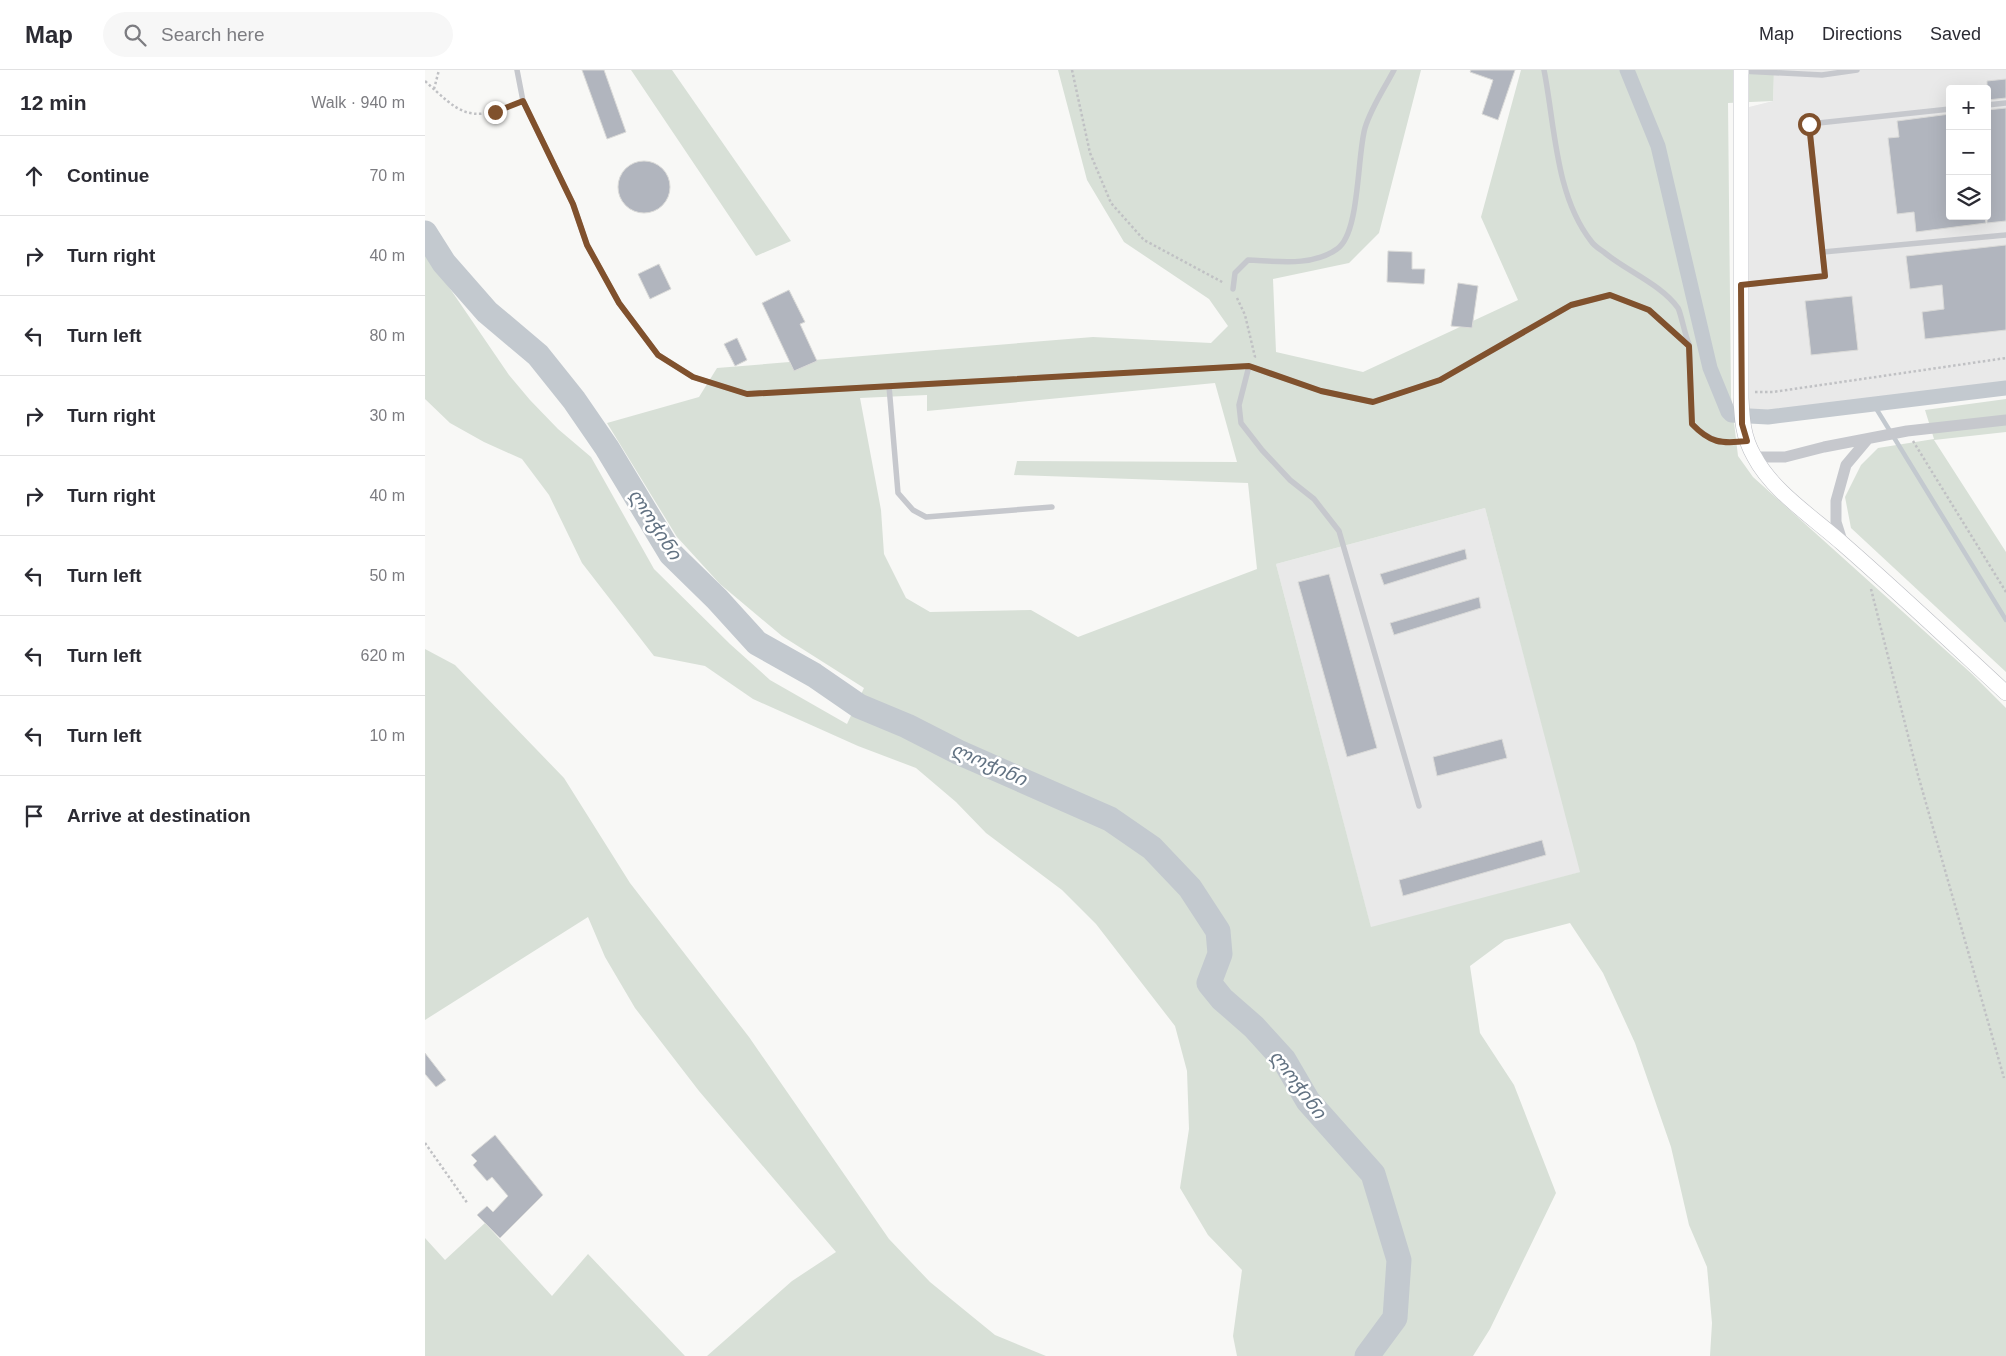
<!DOCTYPE html>
<meta charset="utf-8">
<style>
body{margin:0;font-family:Helvetica,"Noto Sans Georgian",sans-serif;background:#f7f7f7;color:#2b2b33}
.controls{position:absolute;right:15px;top:15px;display:grid;overflow:hidden;border-radius:5px;box-shadow:0 5px 20px #0002}
.controls button{width:45px;height:45px;display:grid;place-items:center;padding:0;border:0;border-bottom:1px solid #e1e1e2;background:#fff;color:#2b2b33;font:25px sans-serif}
.stop{position:absolute;width:15px;height:15px;margin:-11px;border:4px solid #80512d;border-radius:50%;background:#fff}
.stop.end{background:#80512d;border-color:#fff;box-shadow:0 1px 5px #0008}
.list{margin:0;padding:0;list-style:none}
h2{display:flex;justify-content:space-between;align-items:center;height:65px;margin:0;padding:0 20px;font-size:21px}
h2 small{font-size:16px;font-weight:400;color:#7c7c81}
.list li{display:grid;grid-template-columns:32px 1fr auto;gap:15px;align-items:center;box-sizing:border-box;height:80px;padding:0 20px;border-top:1px solid #e1e1e2}
.list b{display:block;font-size:19px;white-space:nowrap}
.list em{font-size:16px;font-style:normal;color:#7c7c81}
.icon{flex:none;width:28px;height:28px;fill:none;stroke:currentColor;stroke-width:2;stroke-linecap:round;stroke-linejoin:round}
.map{position:relative;flex:none;width:1581px;height:1286px;overflow:hidden}
header{display:flex;align-items:center;gap:30px;box-sizing:border-box;height:70px;padding:0 25px;background:#fff;border-bottom:1px solid #e1e1e2}
header strong{font-size:24px}
nav{display:flex;gap:28px;margin-inline-start:auto;font-size:18px}
.search{width:350px;height:45px;background:#f7f7f7;display:flex;align-items:center;gap:12px;box-sizing:border-box;padding:0 18px;border-radius:28px;color:#7c7c81;font-size:19px}
main{display:flex}
aside{flex:1;background:#fff}
.map>svg:first-child{display:block}
.built{fill:#e9e9e9;fill-rule:evenodd}
.green{fill:#d8e0d7;fill-rule:evenodd}
.lines{fill:none;stroke-linecap:round;stroke-linejoin:round}
.stream{stroke:#c3c9cf;stroke-width:4.5}
.canal{stroke:#c3c9cf;stroke-width:15}
.river{stroke:#c3c9cf;stroke-width:25}
.building{fill:#b1b5be;stroke:#dadad8}
.secondary-casing{stroke:#bbbdc3;stroke-width:16}
.path{stroke:#c0c1c4;stroke-width:2.5;stroke-dasharray:2.5 2.5;stroke-linecap:butt}
.lane{stroke:#c6c8cd;stroke-width:5.5}
.street{stroke:#c6c8cd;stroke-width:11}
.secondary{stroke:#fff;stroke-width:15}
.route{stroke:#80512d;stroke-width:6}
.labels{text-anchor:middle;dominant-baseline:central;stroke-width:5;stroke-linejoin:round;paint-order:stroke}
.water-label{font-size:19px;font-style:italic;fill:#637383;stroke:#fff}
</style>
<header>
<strong>Map</strong>
<div class="search"><svg class="icon" aria-label="search" viewBox="0 0 24 24"><circle cx="10" cy="10" r="6"/><path d="M15 15l6 6"/></svg>Search here</div>
<nav><a>Map</a><a>Directions</a><a>Saved</a></nav>
</header>
<main>
<aside>
<h2>12 min<small>Walk · 940 m</small></h2>
<ul class="list">
<li><svg class="icon" aria-label="ahead" viewBox="0 0 24 24"><path d="M12 20V5M6 11l6-6 6 6"/></svg><div><b>Continue</b></div><em>70 m</em></li>
<li><svg class="icon" aria-label="right" viewBox="0 0 24 24"><path d="M7 20v-9h11M14 6l5 5-5 5"/></svg><div><b>Turn right</b></div><em>40 m</em></li>
<li><svg class="icon" aria-label="left" viewBox="0 0 24 24"><path d="M17 20v-9H6M10 6l-5 5 5 5"/></svg><div><b>Turn left</b></div><em>80 m</em></li>
<li><svg class="icon" aria-label="right" viewBox="0 0 24 24"><path d="M7 20v-9h11M14 6l5 5-5 5"/></svg><div><b>Turn right</b></div><em>30 m</em></li>
<li><svg class="icon" aria-label="right" viewBox="0 0 24 24"><path d="M7 20v-9h11M14 6l5 5-5 5"/></svg><div><b>Turn right</b></div><em>40 m</em></li>
<li><svg class="icon" aria-label="left" viewBox="0 0 24 24"><path d="M17 20v-9H6M10 6l-5 5 5 5"/></svg><div><b>Turn left</b></div><em>50 m</em></li>
<li><svg class="icon" aria-label="left" viewBox="0 0 24 24"><path d="M17 20v-9H6M10 6l-5 5 5 5"/></svg><div><b>Turn left</b></div><em>620 m</em></li>
<li><svg class="icon" aria-label="left" viewBox="0 0 24 24"><path d="M17 20v-9H6M10 6l-5 5 5 5"/></svg><div><b>Turn left</b></div><em>10 m</em></li>
<li><svg class="icon" aria-label="arrive" viewBox="0 0 24 24"><path d="M6 21V4h12l-3 4 3 4H6"/></svg><div><b>Arrive at destination</b></div></li>
</ul>
</aside>
<div class="map">
<svg width="1581" height="1286" viewBox="0 0 1581 1286">
<rect width="100%" height="100%" fill="#f8f8f6"/>
<path class="built" d="M1349 0H1581V318L1343 347 1328 346 1316 328V39L1348 31ZM1525 19H1562V146H1525Z
M1060 438 1156 802 946 858 851 494Z"/>
<path class="green" d="M206 0H247L366 171 331 186Z
M633 0H996L954 163 924 193 848 209 851 282 938 302 1093 230 1056 147 1096 0H1349L1348 31 1303 33 1306 327 1313 386 1328 407 1547 604 1581 638V1286H1285L1287 1253 1282 1197 1264 1155 1246 1077 1210 973 1178 903 1145 853 1080 870 1045 896 1055 963 1089 1015 1131 1123 1065 1259 1048 1286H812L808 1266 817 1200 783 1165 755 1118 764 1059 762 1001 750 956 671 854 637 820 561 763 531 732 491 698 433 676 328 629 280 596 229 586 157 493 124 425 97 389 59 372 25 353 0 329V182L84 305 105 330 133 359 166 387 229 499 305 574 345 610 422 654 439 618 357 566 295 514 252 467 182 353 274 327 292 298 668 267 786 273 803 256 784 229 699 172 662 110ZM790 313 812 392 592 391 589 405 823 413 832 499 653 567 606 540 505 542 481 528 459 484 456 440 435 328 502 325V341ZM1060 438 1155 802 946 857 851 494Z
M1581 329V362L1509 370 1581 482V602L1426 458 1420 427 1436 395 1453 378 1509 369 1500 340Z
M0 579 30 595 139 708 205 813 324 967 464 1169 505 1212 570 1265 621 1286H282L367 1211 411 1182 274 1021 210 938 180 887 163 847 0 950Z
M60 1153 127 1226 163 1184 260 1286H0V1168L20 1190Z"/>
<g class="lines">
<path class="stream" d="M1449 335 1581 550"/>
<path class="canal" d="M1202 0 1233 76 1285 298 1303 342 1306 345 1343 347 1581 318"/>
<path class="river" d="M0 163 19 193 62 242 113 285 149 330 182 378 246 484 292 529 332 573 389 605 434 636 482 656 533 682 685 749 727 778 765 818 793 861 795 884 784 913 797 929 829 957 859 990 883 1031 948 1104 974 1190 970 1248 942 1286"/>
</g>
<path class="building" d="M157 0H179L201 62 182 69Z
M1046 0H1090L1073 50 1057 44 1068 10 1045 2Z
M1581 9V28L1562 30V11Z
M1581 38V151L1562 153V40Z
M1525 44V146H1560L1561 153 1491 162 1489 142 1472 144 1463 68 1474 67 1472 51Z
M193 117a26 26 0 1 1 52 0a26 26 0 1 1-52 0Z
M1581 175V260L1500 269 1497 242 1519 239 1517 215 1485 219 1481 186Z
M963 181 987 182V199H1000L999 214 962 212Z
M234 194 246 219 225 229 213 204Z
M1033 213 1053 216 1047 258 1026 256Z
M364 220 380 252 375 254 392 291 369 301 337 233Z
M1427 226 1433 280 1386 285 1380 231Z
M312 268 322 290 310 296 299 274Z
M1040 479 1042 489 959 515 955 504Z
M904 504 952 678 922 687 873 512Z
M1054 527 1056 538 969 565 965 553Z
M1077 669 1082 688 1012 706 1008 687Z
M1117 770 1121 785 978 826 974 810Z
M0 983 21 1010 11 1017 0 1004Z
M70 1065 118 1125 75 1168 52 1145 62 1136 68 1142 83 1126 67 1107 62 1111 48 1095 52 1091 46 1085Z"/>
<g class="lines">
<g class="secondary-casing">
<path id="secondary" d="M1316 0V328C1317 349 1318 367 1329 386 1347 421 1389 448 1418 474 1473 522 1527 573 1581 623"/>
</g>
<path class="path" d="M647 0 665 83 686 133 719 170 799 213
M0 11C34 42 43 54 89 34
M9 19 14 0
M812 228 820 245 830 287 829 289
M1330 322H1348L1581 288
M1488 371 1581 522
M1446 519 1493 705 1579 1008
M0 1073 43 1134"/>
<path class="lane" d="M92 0 98 31 148 134 162 175 194 233 233 285 268 307 322 324 824 296 896 321 948 332 1015 310 1146 235 1185 225 1224 240 1264 276 1267 354C1285 372 1297 374 1322 371
M1119 0C1130 55 1130 125 1166 171 1169 176 1176 180 1180 183 1202 201 1237 215 1253 238 1256 243 1260 266 1264 274
M1316 1 1397 5 1432 0
M1562 35 1581 33
M1398 182 1581 165
M1318 215 1400 206 1384 54 1525 39
M808 219 810 203 823 190C851 191 887 197 912 179 935 164 932 85 940 58 946 38 959 19 969 0
M824 296 814 335 816 353 837 380 865 410 889 429 914 461 994 736
M464 316 473 423 488 440 501 447 627 437"/>
<path class="street" d="M1329 387H1360L1399 377 1482 361 1581 350
M1418 474 1411 452V431L1421 395 1442 370"/>
<use href="#secondary" class="secondary"/>
</g>
<g class="lines">
<path class="route" d="M70 42 98 31 148 134 162 175 194 233 233 285 268 307 322 324 824 296 896 321 948 332 1015 310 1146 235 1185 225 1224 240 1264 276 1267 354C1285 373 1296 374 1322 371L1317 354 1316 215 1400 206 1384 54"/>
</g>
<g class="labels">
<g class="water-label">
<text transform="translate(230 454) rotate(57)">ლოჭინი</text>
<text transform="translate(564 694) rotate(24)">ლოჭინი</text>
<text transform="translate(873 1014) rotate(53)">ლოჭინი</text>
</g>
</g>
</svg>
<div class="controls">
<button>+</button>
<button>−</button>
<button><svg class="icon" aria-label="layers" viewBox="0 0 24 24"><path d="M12 4l9 5-9 5-9-5zM3 14l9 5 9-5"/></svg></button>
</div>
<div class="stop" style="left:1384px;top:54px"></div>
<div class="stop end" style="left:70px;top:42px"></div>
</div>
</main>
